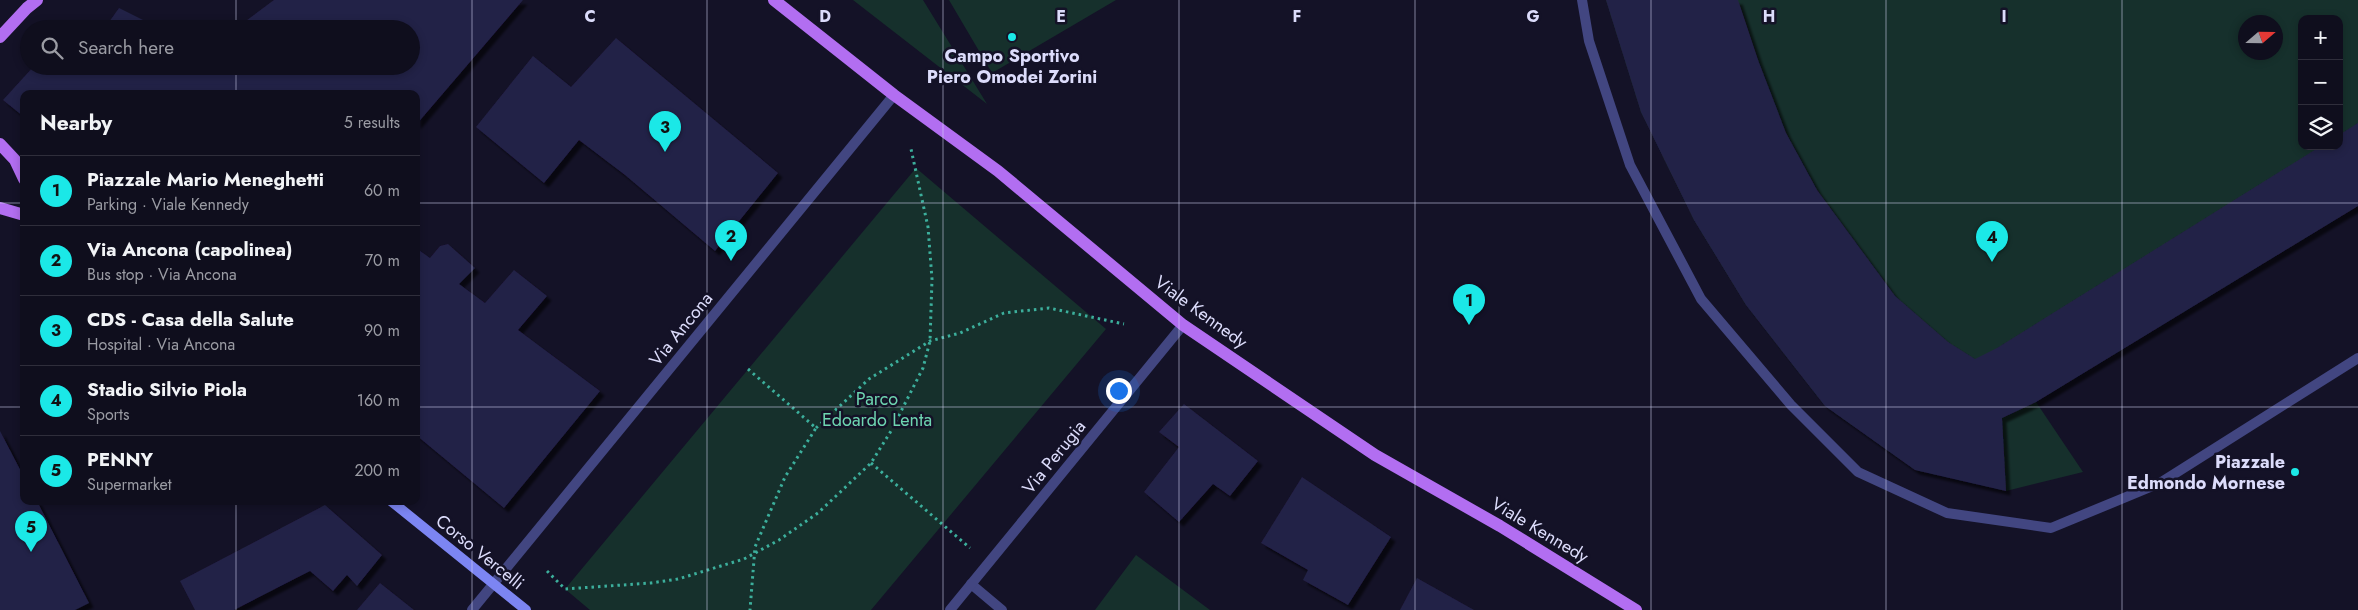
<!DOCTYPE html>
<meta charset="utf-8">
<style>
body{margin:0;font-family:Jost,sans-serif;background:#1d1c2a;color:#f1f3f6}
.controls{position:absolute;right:15px;top:15px;display:grid;overflow:hidden;border-radius:10px;box-shadow:0 2px 8px #0003}
.controls button{width:45px;height:45px;display:grid;place-items:center;padding:0;border:0;border-bottom:1px solid #2f2e3b;background:#0f0e1d;color:#f1f3f6;font:25px sans-serif}
.compass{position:absolute;left:2238px;top:15px;width:45px;height:45px;border-radius:50%;background:#0f0e1d;box-shadow:0 2px 8px #0003;rotate:70deg}
.you{position:absolute;left:1118px;top:390px;width:18px;height:18px;margin:-12px;border:4px solid #fff;border-radius:50%;background:#1a73e8;box-shadow:0 0 0 8px #1a73e833}
.badge{display:grid;place-items:center;width:32px;height:32px;border-radius:50%;background:#1be8e7;color:#111;font-size:16px;font-weight:700}
.pin{position:absolute;translate:-50% -41px;filter:drop-shadow(0 1px 2px #0008)}
.pin::after{content:'';position:absolute;top:26px;width:18px;height:15px;background:inherit;clip-path:polygon(0 0,100% 0,50% 100%)}
.list{margin:0;padding:0;list-style:none}
h2{display:flex;justify-content:space-between;align-items:center;height:65px;margin:0;padding:0 20px;font-size:21px}
h2 small{font-size:16px;font-weight:400;color:#9b9ca4}
.list li{display:grid;grid-template-columns:32px 1fr auto;gap:15px;align-items:center;box-sizing:border-box;height:70px;padding:0 20px;border-top:1px solid #2f2e3b}
.list b{display:block;font-size:19px;white-space:nowrap}
.list p{margin:0;font-size:16px;white-space:nowrap;color:#9b9ca4}
.list em{font-size:16px;font-style:normal;color:#9b9ca4}
.icon{flex:none;width:28px;height:28px;fill:none;stroke:currentColor;stroke-width:2;stroke-linecap:round;stroke-linejoin:round}
.map{position:relative;flex:none;width:2358px;height:610px;overflow:hidden}
.search{position:absolute;background:#0f0e1d;box-shadow:0 2px 8px #0003;left:20px;top:20px;width:400px;height:55px;display:flex;align-items:center;gap:12px;box-sizing:border-box;padding:0 18px;border-radius:28px;color:#9b9ca4;font-size:19px}
.panel{position:absolute;background:#0f0e1d;box-shadow:0 2px 8px #0003;left:20px;top:90px;width:400px;height:415px;border-radius:10px}
.map>svg:first-child{display:block}
.green{fill:#16302c;fill-rule:evenodd}
.building{fill:#242046;filter:url(#shadow)}
.lines{fill:none;stroke-linecap:round;stroke-linejoin:round}
.path{stroke:#3caf9c;stroke-width:3;stroke-dasharray:2.5 4;stroke-linecap:butt}
.service{stroke:#424681;stroke-width:10}
.minor{stroke:#424681;stroke-width:10}
.secondary{stroke:#7c85f2;stroke-width:10}
.primary{stroke:#b26ef1;stroke-width:12}
.grid{fill:none;stroke:#dcdcfb;stroke-width:1;stroke-opacity:0.55}
.poi-dot{fill:#1be8e7;stroke:#141227;stroke-width:2}
.labels{text-anchor:middle;dominant-baseline:central;stroke-width:5;stroke-linejoin:round;paint-order:stroke}
.poi-label{font-size:18px;font-weight:bold;fill:#dcdcfb;stroke:#141227}
.street-label{font-size:18px;fill:#dcdcfb;stroke:#141227}
.park-label{font-size:18px;fill:#6ed5b1;stroke:#141227}
.grid-label{font-size:16px;text-anchor:middle;font-weight:bold;fill:#dcdcfb;stroke:#141227;stroke-width:5;stroke-linejoin:round;paint-order:stroke}
</style>
<div class="map">
<svg width="2358" height="610" viewBox="0 0 2358 610">
<defs>
<filter id="shadow"><feDropShadow dx="4.5" dy="4.5" stdDeviation="1" flood-color="#0009"/></filter>
</defs>
<rect width="100%" height="100%" fill="#141227"/>
<path class="green" d="M853 0H923L987 104Z
M949 0H1116L992 73Z
M1606 0H2358V206L2036 402 2083 472 2006 491 1915 470 1825 406 1746 305 1694 220 1641 112ZM2302 19H2339V146H2302ZM2246 22H2276V52H2246Z
M916 168 1106 329 871 610H590L565 589Z
M1136 555 1210 610H1095Z"/>
<path class="building" d="M274 0H523L416 125V94H24V117L3 100 34 66H411V29H235Z
M1606 0H1738L1758 60 1786 133 1817 190 1895 296 1948 342 1975 359 1997 348 2321 146H2339V135L2358 123V206L2036 402 2002 418 2006 491 1915 470 1825 406 1746 305 1694 220 1641 112Z
M119 8 161 29H104Z
M75 23 82 29H69Z
M616 38 778 173 715 251 625 175 579 140 544 183 476 127 533 56 571 87Z
M448 244 475 268 459 284 485 303 514 270 547 296 518 330 600 391 504 508 416 435V248L430 258 440 246Z
M1184 404 1258 461 1230 496 1213 484 1179 522 1144 492 1179 447 1159 432Z
M0 431 24 477V501H37L89 603 75 610H0Z
M1302 477 1391 537 1348 605 1303 580 1308 570 1261 543Z
M325 505 382 555 357 586 347 575 333 591 310 571 234 610H195L180 581Z
M1417 578 1474 610H1400Z
M380 583 414 610H357Z"/>
<g class="lines">
<path class="path" d="M748 369 816 428 785 477 755 547 750 610
M816 428 869 379 930 341 960 333 1004 313 1049 308 1124 324
M871 463 970 548
M547 571 565 589 651 583 678 579 744 559 779 540 818 513 871 463 891 431 923 368 930 341 932 279 928 227 911 149"/>
<path class="service" d="M1582 0 1589 41 1630 165 1701 299 1791 405 1858 472 1947 513 2051 528 2160 483 2358 358
M971 584 1002 610"/>
<path class="minor" d="M472 610 894 95
M950 610 1183 325"/>
<path class="secondary" d="M391 501 526 610"/>
<path class="primary" d="M774 0 894 95 998 171 1183 325 1375 455 1500 526 1636 610
M0 37 27 8 37 0
M0 144 15 160 24 179
M0 208 24 215"/>
</g>
<path class="grid" d="M236 0V29M472 0V610M707 0V610M943 0V610M1179 0V610M1415 0V610M1651 0V610M1886 0V610M2122 0V610M236 66V94M0 203H24M416 203H2358M0 407H24M416 407H2358M236 501V610"/>
<g class="poi-dot">
<circle cx="1012" cy="37" r="5"/>
<circle cx="2295" cy="472" r="5"/>
</g>
<g class="labels">
<g class="poi-label">
<text x="1012" y="56">Campo Sportivo<tspan x="1012" dy="21">Piero Omodei Zorini</tspan></text>
<text x="2285" y="462" text-anchor="end">Piazzale<tspan x="2285" dy="21">Edmondo Mornese</tspan></text>
</g>
<g class="street-label">
<text transform="translate(1201 312) rotate(36)">Viale Kennedy</text>
<text transform="translate(681 329) rotate(-51)">Via Ancona</text>
<text transform="translate(1054 457) rotate(-51)">Via Perugia</text>
<text transform="translate(1540 530) rotate(31)">Viale Kennedy</text>
<text transform="translate(480 552) rotate(39)">Corso Vercelli</text>
</g>
<g class="park-label">
<text x="877" y="399">Parco<tspan x="877" dy="21">Edoardo Lenta</tspan></text>
</g>
</g>
<g class="grid-label">
<text x="590" y="22">C</text>
<text x="825" y="22">D</text>
<text x="1061" y="22">E</text>
<text x="1297" y="22">F</text>
<text x="1533" y="22">G</text>
<text x="1769" y="22">H</text>
<text x="2004" y="22">I</text>
</g>
</svg>
<div class="controls">
<button>+</button>
<button>−</button>
<button><svg class="icon" aria-label="layers" viewBox="0 0 24 24"><path d="M12 4l9 5-9 5-9-5zM3 14l9 5 9-5"/></svg></button>
</div>
<svg class="compass" viewBox="-18 -18 36 36"><path d="M0-13l5 13h-10z" fill="#e53935"/><path d="M0 13l5-13h-10z" fill="#9b9ca4"/></svg>
<div class="you"></div>
<div class="pin badge" style="left:1469px;top:325px">1</div>
<div class="pin badge" style="left:731px;top:261px">2</div>
<div class="pin badge" style="left:665px;top:152px">3</div>
<div class="pin badge" style="left:1992px;top:262px">4</div>
<div class="pin badge" style="left:31px;top:552px">5</div>
<div class="search"><svg class="icon" aria-label="search" viewBox="0 0 24 24"><circle cx="10" cy="10" r="6"/><path d="M15 15l6 6"/></svg>Search here</div>
<section class="panel">
<h2>Nearby<small>5 results</small></h2>
<ul class="list">
<li><span class="badge">1</span><div><b>Piazzale Mario Meneghetti</b><p>Parking · Viale Kennedy</p></div><em>60 m</em></li>
<li><span class="badge">2</span><div><b>Via Ancona (capolinea)</b><p>Bus stop · Via Ancona</p></div><em>70 m</em></li>
<li><span class="badge">3</span><div><b>CDS - Casa della Salute</b><p>Hospital · Via Ancona</p></div><em>90 m</em></li>
<li><span class="badge">4</span><div><b>Stadio Silvio Piola</b><p>Sports</p></div><em>160 m</em></li>
<li><span class="badge">5</span><div><b>PENNY</b><p>Supermarket</p></div><em>200 m</em></li>
</ul>
</section>
</div>
